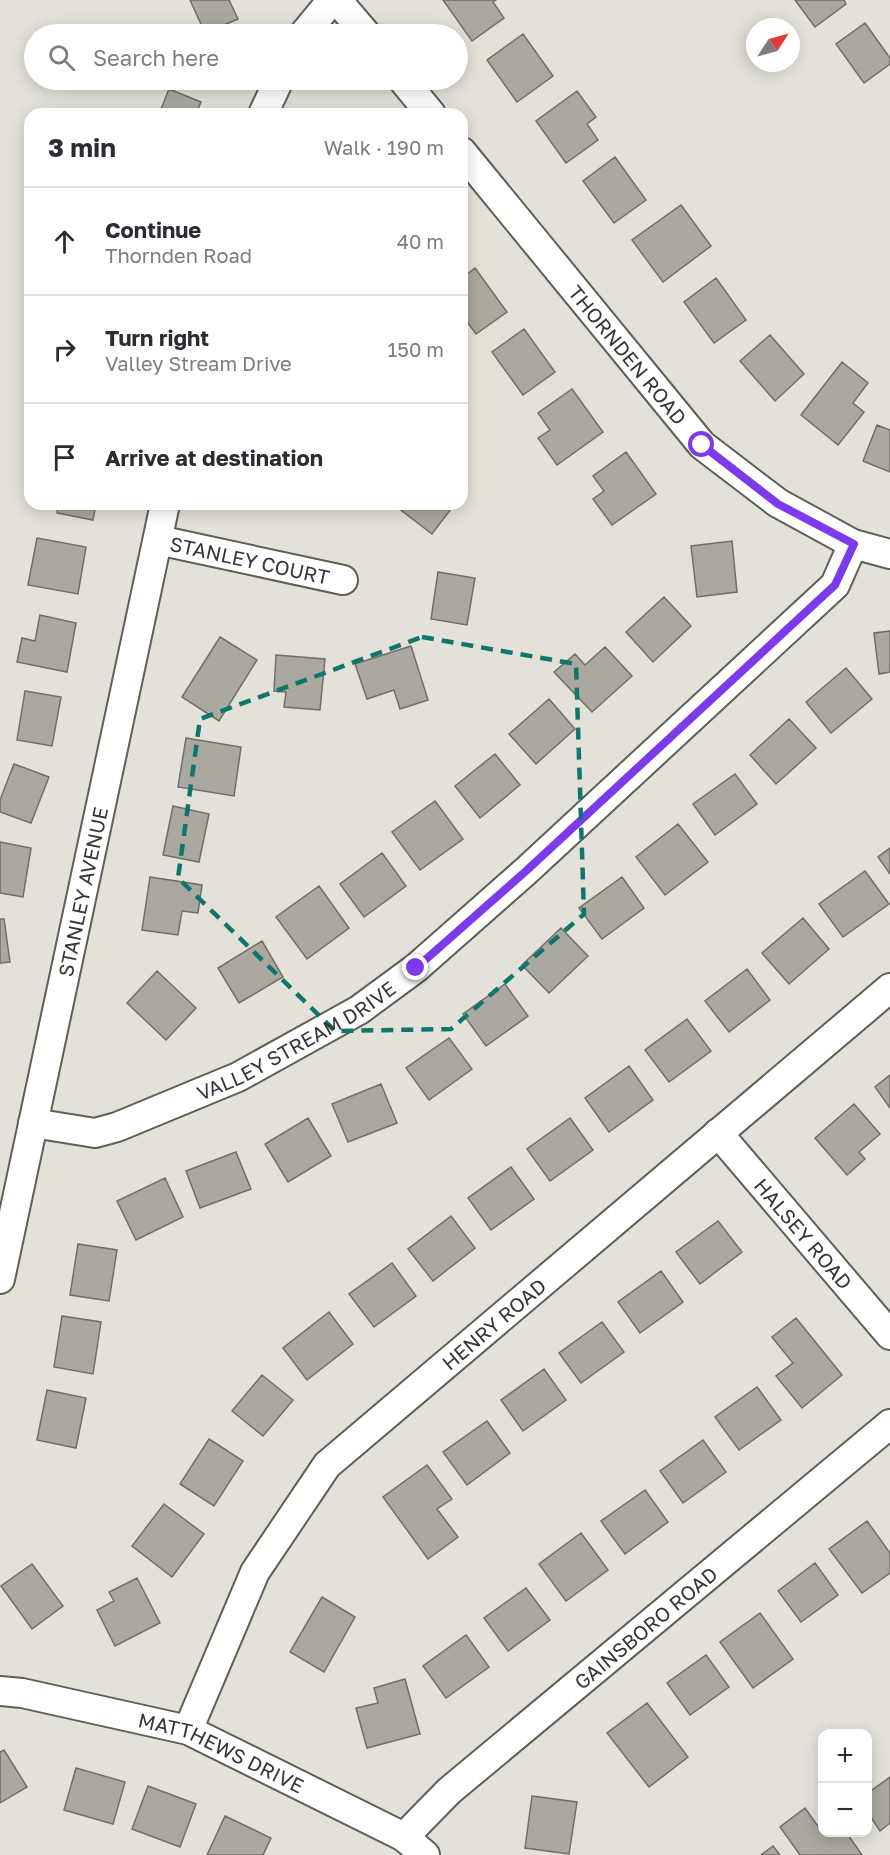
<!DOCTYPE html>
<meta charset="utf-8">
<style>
body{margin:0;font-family:"Golos Text",sans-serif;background:#f2f2f3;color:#2b2b33}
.controls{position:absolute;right:18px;bottom:18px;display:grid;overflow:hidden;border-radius:12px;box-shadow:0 3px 15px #0003}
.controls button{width:54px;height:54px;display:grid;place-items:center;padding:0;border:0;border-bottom:2px solid #e1e1e2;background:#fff;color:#2b2b33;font:30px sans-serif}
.compass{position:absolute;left:746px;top:18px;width:54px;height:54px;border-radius:50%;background:#fff;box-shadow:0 3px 15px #0003;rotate:54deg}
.stop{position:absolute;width:18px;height:18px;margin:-14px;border:4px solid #7c3aed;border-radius:50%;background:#fff}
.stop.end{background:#7c3aed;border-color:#fff;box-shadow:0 2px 6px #0008}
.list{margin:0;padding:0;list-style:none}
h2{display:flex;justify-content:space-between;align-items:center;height:78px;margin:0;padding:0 24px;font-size:26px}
h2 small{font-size:20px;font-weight:400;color:#7c7c81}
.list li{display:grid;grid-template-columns:39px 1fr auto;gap:18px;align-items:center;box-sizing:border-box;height:108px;padding:0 24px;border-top:2px solid #e1e1e2}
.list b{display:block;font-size:22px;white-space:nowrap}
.list p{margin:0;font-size:20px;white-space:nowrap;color:#7c7c81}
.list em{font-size:20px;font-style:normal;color:#7c7c81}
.icon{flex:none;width:33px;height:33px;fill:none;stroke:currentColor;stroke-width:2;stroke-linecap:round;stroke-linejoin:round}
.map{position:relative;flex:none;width:890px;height:1855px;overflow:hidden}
.search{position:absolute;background:#fff;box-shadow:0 3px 15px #0003;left:24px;top:24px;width:444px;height:66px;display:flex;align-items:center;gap:15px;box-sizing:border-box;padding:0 21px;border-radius:33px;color:#7c7c81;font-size:22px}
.panel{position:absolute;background:#fff;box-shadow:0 3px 15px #0003;left:24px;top:108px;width:444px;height:402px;border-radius:18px}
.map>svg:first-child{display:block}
.building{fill:#aba99f;stroke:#706f66;stroke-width:1.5}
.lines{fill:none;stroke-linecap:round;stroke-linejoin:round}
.street-casing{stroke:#605f56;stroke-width:32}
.street{stroke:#fff;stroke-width:28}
.route{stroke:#7c3aed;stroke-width:8}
.marked{fill:none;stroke:#0f766e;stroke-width:4.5;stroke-dasharray:12 8;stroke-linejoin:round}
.labels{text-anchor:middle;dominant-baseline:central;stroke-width:5;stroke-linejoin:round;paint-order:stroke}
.street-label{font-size:20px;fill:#363632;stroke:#e4e2d8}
</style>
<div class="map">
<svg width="890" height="1855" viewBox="0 0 890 1855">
<rect width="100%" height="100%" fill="#e4e2d8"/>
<path class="building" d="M190 0H229L238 19 205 33Z
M443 0H496L493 2 504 18 472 41Z
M795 0H844L846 4 815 27Z
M865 23 890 58V64L864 83 836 44Z
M523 34 553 76 517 102 487 60Z
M169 89 201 102 196 114H159Z
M577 91 596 117 587 124 598 140 566 163 536 121Z
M615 157 646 200 614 223 583 181Z
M681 205 711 246 663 282 632 240Z
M475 268 507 312 476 334 462 315V278Z
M716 278 746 320 714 343 684 302Z
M524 329 555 372 523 395 492 352Z
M770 335 804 374 775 401 740 361Z
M842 362 868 383 853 403 864 412 838 445 801 415Z
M572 389 603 432 557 465 538 438 550 430 538 413Z
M877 425 890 430V472L863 461Z
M626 452 656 494 612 525 593 499 604 491 593 476Z
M58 504H96L93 520 57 513Z
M393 504H453L454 505 432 534Z
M37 538 86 547 78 594 28 585Z
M732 541 737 592 697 597 691 546Z
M438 572 475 578 467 625 431 619Z
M664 597 691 626 653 662 626 632Z
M40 615 76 623 67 672 17 662 22 638 35 641Z
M890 631V672L879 674 874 633Z
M220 637 257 660 219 721 182 697Z
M411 646 428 700 400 709 394 690 367 699 355 664Z
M605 647 632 676 592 712 554 672 575 654 585 665Z
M276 655 325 659 320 710 284 707 286 692 274 691Z
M846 668 872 699 831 733 806 702Z
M25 691 61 697 52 746 17 740Z
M549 699 575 729 536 764 509 734Z
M789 719 816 748 776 784 750 755Z
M186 738 241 747 234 796 178 787Z
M495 754 520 785 480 818 455 786Z
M14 764 49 777 31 823 0 812V800Z
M735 774 757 804 715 835 693 804Z
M435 801 463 839 420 870 392 832Z
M173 806 209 814 199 862 163 855Z
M678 824 708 862 665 895 636 857Z
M0 842 31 848 23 897 0 893Z
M890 848V874L878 857Z
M382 853 406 886 364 917 340 884Z
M865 871 889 904 843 937 819 904Z
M150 877 202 885 198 913 182 911 178 935 142 930Z
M622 877 644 908 602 939 579 908Z
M319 886 349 928 307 959 276 917Z
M803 918 829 949 789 984 762 953Z
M0 919H4L10 962 0 963Z
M561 928 588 956 549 993 522 965Z
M262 941 283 977 239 1003 218 968Z
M747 969 770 1000 729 1032 705 1001Z
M157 971 196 1008 166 1040 127 1003Z
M505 984 528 1016 486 1046 463 1014Z
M687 1019 711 1051 669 1082 645 1050Z
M449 1038 472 1069 429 1100 406 1068Z
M629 1066 653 1100 609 1132 585 1098Z
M890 1075V1108L875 1087Z
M381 1084 397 1123 348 1142 332 1104Z
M854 1104 880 1134 859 1152 865 1159 847 1175 815 1138Z
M308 1118 331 1156 288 1182 265 1144Z
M570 1118 593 1150 550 1181 527 1149Z
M236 1152 251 1189 200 1208 186 1171Z
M511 1167 534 1199 491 1230 468 1198Z
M165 1178 183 1217 136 1240 117 1201Z
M451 1216 475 1248 433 1281 408 1249Z
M718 1221 742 1252 700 1284 676 1252Z
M78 1244 117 1250 109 1301 70 1295Z
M392 1263 416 1296 374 1327 349 1294Z
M661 1271 683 1302 640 1333 618 1302Z
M329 1312 353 1344 307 1380 283 1348Z
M62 1316 101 1322 93 1374 54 1367Z
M796 1318 842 1375 802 1408 776 1376 793 1363 772 1337Z
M602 1322 624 1352 581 1383 559 1353Z
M544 1369 566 1400 523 1431 501 1400Z
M262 1375 293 1400 263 1436 232 1411Z
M757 1387 781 1420 739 1450 715 1417Z
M47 1390 86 1398 76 1448 37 1440Z
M487 1421 510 1453 467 1485 443 1452Z
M209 1439 243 1461 214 1506 180 1484Z
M703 1440 726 1472 683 1503 660 1471Z
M427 1465 452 1499 437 1509 458 1537 428 1559 383 1497Z
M645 1490 668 1522 625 1554 601 1521Z
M164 1504 204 1534 172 1577 132 1546Z
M867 1521 890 1553V1573L862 1593 829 1549Z
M581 1533 608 1570 566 1601 539 1564Z
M815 1563 838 1595 801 1622 778 1591Z
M32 1564 63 1606 32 1629 1 1586Z
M137 1578 160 1623 115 1646 97 1610 114 1601 109 1592Z
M526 1588 550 1620 508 1651 484 1618Z
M322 1597 355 1617 324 1672 290 1652Z
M760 1613 793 1659 753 1688 720 1642Z
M466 1635 489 1667 446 1698 423 1666Z
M706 1655 729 1687 690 1715 667 1683Z
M405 1679 420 1734 367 1748 356 1708 378 1703 374 1688Z
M647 1703 688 1757 649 1787 607 1733Z
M4 1750 27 1787 0 1803V1752Z
M76 1768 125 1782 113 1824 64 1810Z
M890 1777V1823L880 1831 868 1813V1793Z
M148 1786 196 1804 180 1847 132 1829Z
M532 1796 577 1802 569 1854 525 1848Z
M805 1808 822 1832H846L862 1855H800L780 1827Z
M225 1816 271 1838 263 1855H207Z
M773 1846 780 1855H761Z"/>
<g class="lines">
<g class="street-casing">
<g id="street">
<path d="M337 0 366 34"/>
<path d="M304 34 332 0"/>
<path d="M403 80 431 114"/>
<path d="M263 114 279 80"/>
<path id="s1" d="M462 152 702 445 778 503 853 544 890 554"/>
<path id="s2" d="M158 540 343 580"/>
<path id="s3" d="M33 1123 95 1133 117 1127 238 1077 359 1010 416 968 526 871 835 585 853 544"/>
<path id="s4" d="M718 1133 890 1335"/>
<path id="s5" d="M0 1279 165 504"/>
<path id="s6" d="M0 1691 22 1693 188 1730 404 1837 425 1855"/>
<path id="s7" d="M188 1730 255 1572 327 1465 890 988"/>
<path id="s8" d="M404 1837 449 1791 890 1424"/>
</g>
</g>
<use href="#street" class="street"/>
</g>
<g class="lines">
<path class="route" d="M416 968 526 871 835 585 854 544 778 504 702 445"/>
</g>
<path class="marked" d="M422 637 576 664 584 914 451 1029 335 1031 178 878 200 719Z"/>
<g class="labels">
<g class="street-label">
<text stroke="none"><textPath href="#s1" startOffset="262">THORNDEN ROAD</textPath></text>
<text stroke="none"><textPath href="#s2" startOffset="94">STANLEY COURT</textPath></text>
<text stroke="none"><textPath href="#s5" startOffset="396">STANLEY AVENUE</textPath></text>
<text stroke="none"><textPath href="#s3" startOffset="285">VALLEY STREAM DRIVE</textPath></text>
<text stroke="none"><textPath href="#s4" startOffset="132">HALSEY ROAD</textPath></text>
<text stroke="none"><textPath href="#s7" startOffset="519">HENRY ROAD</textPath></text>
<text stroke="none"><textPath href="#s8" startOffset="320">GAINSBORO ROAD</textPath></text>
<text stroke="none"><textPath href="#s6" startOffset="231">MATTHEWS DRIVE</textPath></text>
</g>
</g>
</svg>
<div class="controls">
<button>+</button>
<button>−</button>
</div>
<svg class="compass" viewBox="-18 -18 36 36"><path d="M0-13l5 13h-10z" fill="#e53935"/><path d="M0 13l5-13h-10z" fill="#7c7c81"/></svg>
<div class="stop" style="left:702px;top:445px"></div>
<div class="stop end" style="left:416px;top:968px"></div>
<div class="search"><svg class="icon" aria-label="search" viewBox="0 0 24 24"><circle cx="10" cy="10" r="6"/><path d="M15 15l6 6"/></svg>Search here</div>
<section class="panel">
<h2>3 min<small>Walk · 190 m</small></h2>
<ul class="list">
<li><svg class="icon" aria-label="ahead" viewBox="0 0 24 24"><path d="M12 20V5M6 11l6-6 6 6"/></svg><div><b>Continue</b><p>Thornden Road</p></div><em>40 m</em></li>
<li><svg class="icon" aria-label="right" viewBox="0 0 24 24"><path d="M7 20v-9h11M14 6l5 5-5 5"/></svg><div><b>Turn right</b><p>Valley Stream Drive</p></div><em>150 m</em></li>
<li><svg class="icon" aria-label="arrive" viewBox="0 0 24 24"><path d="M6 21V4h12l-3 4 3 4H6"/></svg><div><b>Arrive at destination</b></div></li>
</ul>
</section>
</div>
